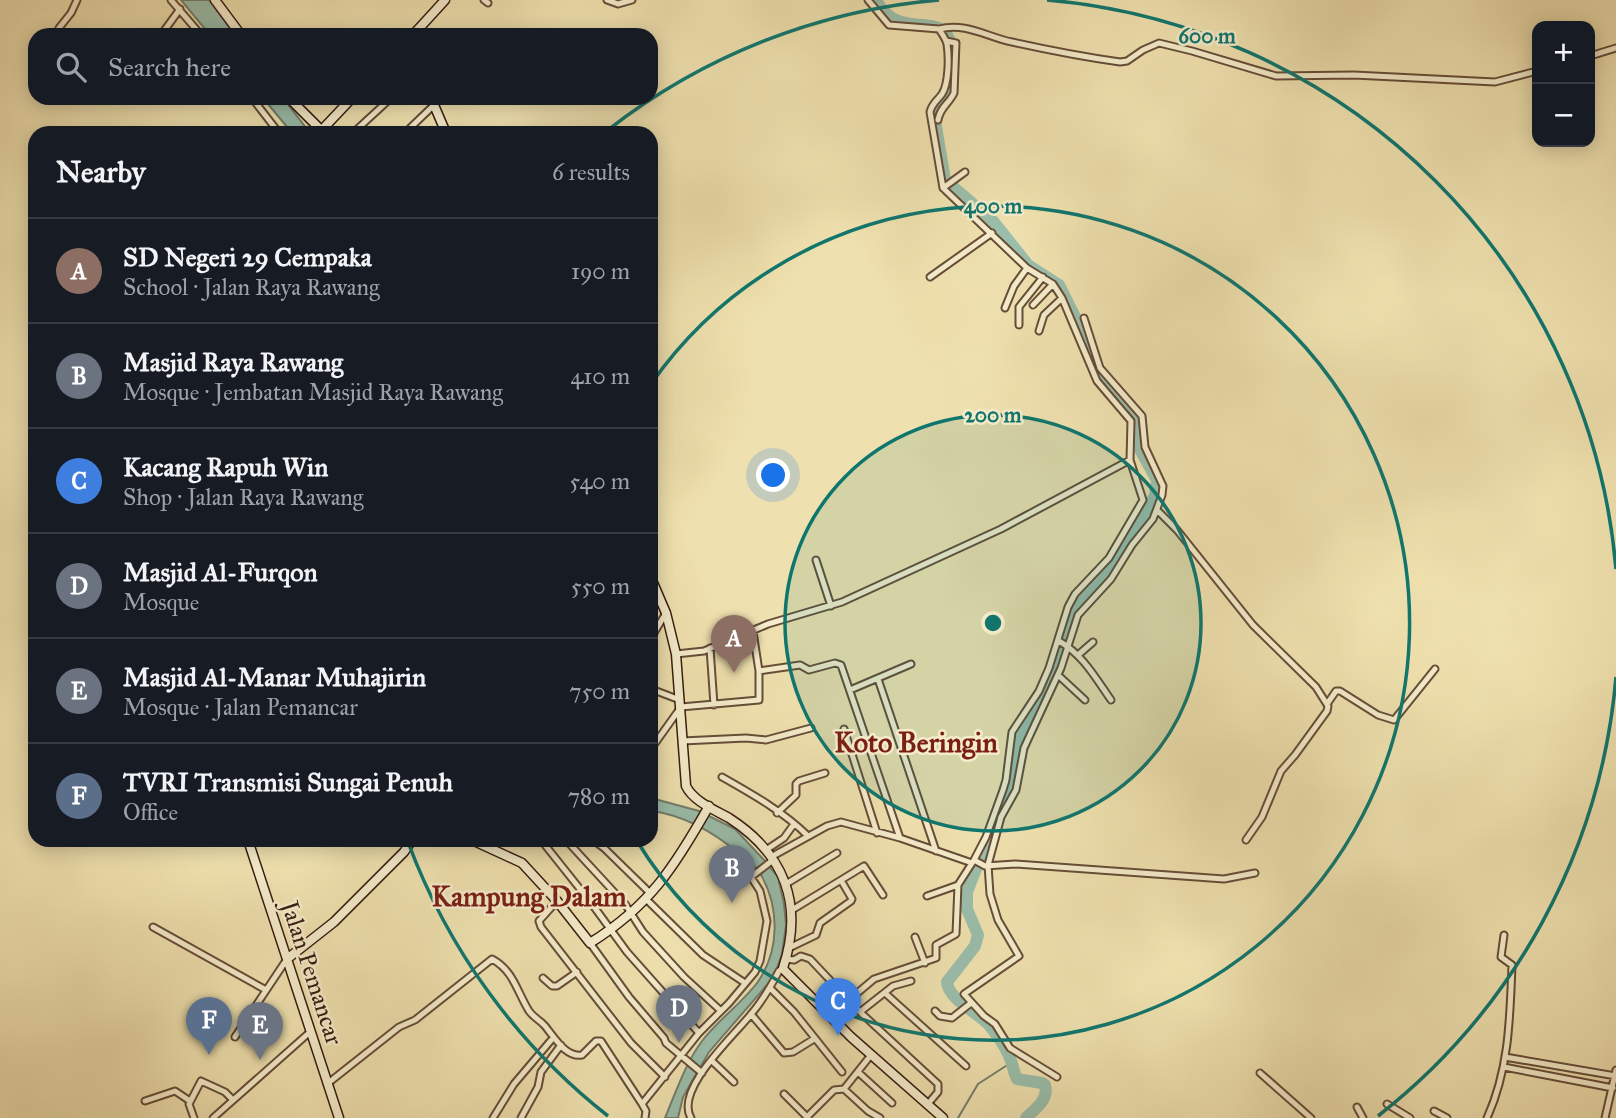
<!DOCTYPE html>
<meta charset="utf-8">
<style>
body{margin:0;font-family:"IM FELL Great Primer",serif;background:#242831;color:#f1f3f6}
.controls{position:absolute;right:21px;top:21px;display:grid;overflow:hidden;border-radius:14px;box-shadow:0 4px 18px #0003}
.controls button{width:63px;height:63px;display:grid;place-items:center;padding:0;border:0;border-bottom:2px solid #363941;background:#171b24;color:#f1f3f6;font:35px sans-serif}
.you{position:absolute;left:774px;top:476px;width:24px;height:24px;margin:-18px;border:5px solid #fff;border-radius:50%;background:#1a73e8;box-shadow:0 0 0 10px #1a73e833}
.badge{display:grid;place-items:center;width:46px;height:46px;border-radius:50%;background:#c59692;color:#fff;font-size:23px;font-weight:700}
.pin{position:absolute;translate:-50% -58px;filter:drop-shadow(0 2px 4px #0008)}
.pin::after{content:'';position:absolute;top:37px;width:24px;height:21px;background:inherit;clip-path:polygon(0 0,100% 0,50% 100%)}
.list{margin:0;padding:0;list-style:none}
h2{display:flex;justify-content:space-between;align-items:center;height:91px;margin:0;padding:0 28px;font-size:30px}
h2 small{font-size:23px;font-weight:400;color:#9ea1a6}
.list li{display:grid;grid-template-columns:46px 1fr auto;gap:21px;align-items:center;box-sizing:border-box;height:105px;padding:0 28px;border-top:2px solid #363941}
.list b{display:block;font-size:26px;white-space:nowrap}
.list p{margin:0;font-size:23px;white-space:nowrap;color:#9ea1a6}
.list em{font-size:23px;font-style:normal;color:#9ea1a6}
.icon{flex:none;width:38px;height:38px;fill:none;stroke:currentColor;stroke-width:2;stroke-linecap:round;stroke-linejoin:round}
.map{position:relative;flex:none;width:1616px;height:1118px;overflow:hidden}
.search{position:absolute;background:#171b24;box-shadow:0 4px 18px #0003;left:28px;top:28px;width:630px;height:77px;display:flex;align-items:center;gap:18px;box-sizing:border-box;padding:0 24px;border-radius:21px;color:#9ea1a6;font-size:26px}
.panel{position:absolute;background:#171b24;box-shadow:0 4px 18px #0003;left:28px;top:126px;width:630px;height:721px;border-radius:21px}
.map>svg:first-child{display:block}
.water{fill:#9abeab;stroke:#727d6d;stroke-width:2}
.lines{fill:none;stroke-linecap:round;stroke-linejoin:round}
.stream{stroke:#727d6d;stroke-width:2}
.river{stroke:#9abeab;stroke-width:12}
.street-casing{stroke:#654d38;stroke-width:9}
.secondary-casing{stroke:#371c11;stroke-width:11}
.street{stroke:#f5eccb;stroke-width:5}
.secondary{stroke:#f5eccb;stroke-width:8}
.ring{fill:none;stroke:#0f766e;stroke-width:3.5}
.labels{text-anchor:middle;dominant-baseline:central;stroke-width:5;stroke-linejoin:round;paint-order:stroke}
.street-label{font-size:24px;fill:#371c11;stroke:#f5eccb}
.quarter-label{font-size:28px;font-weight:bold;fill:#7a1f14;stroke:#f5eccb}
.centre{fill:#0f766e;stroke:#f5eccb;stroke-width:3.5}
.ring-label{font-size:21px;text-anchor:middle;font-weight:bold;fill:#0f766e;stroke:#f5eccb;stroke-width:5;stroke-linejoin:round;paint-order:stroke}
</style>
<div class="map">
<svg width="1616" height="1118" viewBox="0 0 1616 1118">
<rect width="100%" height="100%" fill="#efe1af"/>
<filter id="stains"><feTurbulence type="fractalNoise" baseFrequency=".00286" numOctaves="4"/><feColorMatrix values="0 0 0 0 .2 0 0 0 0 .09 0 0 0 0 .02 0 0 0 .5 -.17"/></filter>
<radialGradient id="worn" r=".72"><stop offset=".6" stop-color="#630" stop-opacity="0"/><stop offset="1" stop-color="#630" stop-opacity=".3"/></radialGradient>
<path class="water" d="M181 0H209L235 35H210Z
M263 98H283L310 133H292Z
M651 798 699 811 735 829 764 860 778 877 784 904 786 925 782 954 774 977 709 1052 683 1097 678 1118H665C676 1092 685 1064 702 1041 718 1020 741 1004 757 983 780 951 780 907 760 873 756 866 747 861 741 855 716 834 684 815 651 811Z"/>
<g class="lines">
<path class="stream" d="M958 1118 978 1084 1012 1062"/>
<path class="river" d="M876 0C901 48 954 0 951 58 950 87 949 89 934 115L945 180 993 221 1028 265 1059 285 1088 343 1094 368 1135 419 1137 444 1157 480 1155 496 1109 571 1080 598 1046 691 1022 728 1013 785 994 822 967 892V909L978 935 975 946 947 982C948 999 977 1012 989 1025 998 1036 1008 1050 1012 1064 1014 1070 1014 1074 1017 1079L1042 1083 1045 1085C1049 1100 1036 1108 1026 1118"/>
<g class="street-casing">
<path id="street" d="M171 0 201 35
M484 0 488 3
M607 0 618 4 632 0
M59 28 71 13 77 0
M939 29C966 22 987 37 1012 42 1048 50 1084 57 1120 62L1127 61 1143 50 1159 43 1192 51 1276 76 1354 75 1495 82 1537 71
M161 35 180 9
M1590 56 1616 48
M252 98 279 133
M938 120C940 107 949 104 954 93L956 43 946 41
M353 133 391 98
M405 133 434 105
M943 188 965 172
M930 277 992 233
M1033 305 1053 284
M1005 308 1014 286 1027 268
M1019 325V307L1043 277
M1039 331 1044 315 1062 298
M1157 510 1177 530 1253 625 1316 687 1328 706 1327 711 1295 755 1281 771 1262 817 1246 840
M816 560 831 606
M651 638 666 613
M1059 641C1083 655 1095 677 1111 700
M710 648 714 705
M676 654 704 651 768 624 842 602 1001 529 1130 460
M1078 655 1093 642
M759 671 800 665 809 670 835 663 841 665 900 838
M1058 675 1085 700
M878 679 936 851
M651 689 680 700
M850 690 911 664
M1327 704 1336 691H1340L1378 715 1394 720 1435 669
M844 729 877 833
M682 741 746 738 766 740 811 728
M651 749 681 707 759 700V671L753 632
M722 777C752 794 784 812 808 836
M777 813 796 795V784L799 781 825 773
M541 840 592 904 627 952 699 1033
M566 840 625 904 643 932 684 977 721 1011
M593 840 604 848 651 894
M766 850 784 838 794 824
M771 857 827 826 841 822 900 838 972 863
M974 860 985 866 1015 864 1224 879 1255 873
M786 884 837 853
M927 896 958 885
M647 900 703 955 745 983
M557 901 539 921 541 927 631 1043 665 1077
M792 910 864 866 883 895
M153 927 266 990
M915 937 925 963
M590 943 629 997 664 1038 666 1043 702 1073
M789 948 816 935 820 923 851 901 852 899 842 882
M786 959 794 960 801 956 810 959 860 1012 938 1084V1092L927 1105
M543 978 552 986H557L577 972
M770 988 794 1012 842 1072
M885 993 966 1066
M849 1000 874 979 936 958V945L956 934 958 885 974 860 986 837 1003 790 1006 780 1012 732 1039 691 1049 668 1068 607 1075 594 1109 558 1143 500 1130 460 1131 421 1097 381 1062 298 1053 284 1027 268 943 188 930 112C932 103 937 101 942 94 949 83 949 57 947 44 946 39 942 34 939 29L889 25 868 0
M935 1011 940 1016 952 1018 971 1003
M860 1012 893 986 911 981
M751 1014 784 1053 793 1052 814 1039
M235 1037 287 959
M1505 1057 1616 1076
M711 1060 734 1082
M1504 1067 1613 1088
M858 1072 892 1103
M1260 1073 1311 1118
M1057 1077 1010 1048 995 1024 984 1016 964 994 1019 956 998 920 990 894 988 865 1001 817 1016 790 1024 748 1061 668 1078 615 1111 579 1132 545 1153 519 1162 495 1163 486 1145 447 1142 416 1100 368 1084 318
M327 1084 399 1027 415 1020 492 959C514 971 517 992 529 1011 534 1018 540 1020 545 1026 554 1037 566 1058 582 1055L596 1041H601L642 1104 646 1111 645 1118
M844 1089 868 1111 880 1118
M784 1094 808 1118
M145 1101 175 1091 190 1101
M642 1104 699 1033 729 1003 755 972 760 961 767 921 760 891 751 877 773 860
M1387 1104 1410 1118
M1357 1107 1363 1118
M1434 1111 1447 1118
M807 1117 834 1090 844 1089 871 1055
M194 1118 189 1104 201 1081 225 1092 232 1099
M213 1118 310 1032
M493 1118 514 1084 553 1038
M521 1118 538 1087 541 1072 561 1045
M691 1118C674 1089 735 1035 752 1013 763 1000 771 986 779 971L783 968
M1487 1118C1509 1070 1510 1018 1512 965L1501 957 1504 935
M1605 1118 1616 1070"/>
</g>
<g class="secondary-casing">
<path id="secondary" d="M215 0 241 35
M413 35 445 0
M289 98 322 131
M431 98 446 133
M319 133 352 98
M651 578 666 613 676 654 686 786C693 801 715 810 729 818 785 854 804 905 783 968L785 971 851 1037 943 1118
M248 840 339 1118
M472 840 522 863 557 901 590 943C650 906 675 866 709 806
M287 959 334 922 404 852 412 840"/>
</g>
<use href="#street" class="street"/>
<use href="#secondary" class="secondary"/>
</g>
<circle cx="993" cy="623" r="208" fill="#0f766e" fill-opacity=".12"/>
<g class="ring">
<circle cx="993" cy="623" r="208"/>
<path d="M651 384A417 417 0 1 1 637 841"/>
<path d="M1616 677A625 625 0 0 1 1378 1116M608 1116A625 625 0 0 1 408 842M608 130A625 625 0 0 1 939 0M1047 0A625 625 0 0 1 1616 569"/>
</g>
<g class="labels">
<g class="street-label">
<text transform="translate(312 973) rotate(72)">Jalan Pemancar</text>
</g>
<g class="quarter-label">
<text x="916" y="742">Koto Beringin</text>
<text x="529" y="896">Kampung Dalam</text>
</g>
</g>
<circle cx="993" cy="623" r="10" class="centre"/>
<g class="ring-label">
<text x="1207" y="43">600 m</text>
<text x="993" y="213">400 m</text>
<text x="993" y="422">200 m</text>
</g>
<rect width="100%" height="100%" filter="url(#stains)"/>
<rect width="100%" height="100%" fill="url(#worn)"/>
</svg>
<div class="controls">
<button>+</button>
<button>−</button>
</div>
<div class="you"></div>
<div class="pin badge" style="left:734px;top:673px;background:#8d6e63">A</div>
<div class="pin badge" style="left:732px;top:903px;background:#6b7280">B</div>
<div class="pin badge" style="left:838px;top:1036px;background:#3f7fe0">C</div>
<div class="pin badge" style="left:679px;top:1043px;background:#6b7280">D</div>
<div class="pin badge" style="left:260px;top:1060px;background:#6b7280">E</div>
<div class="pin badge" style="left:209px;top:1055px;background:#5c6f8a">F</div>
<div class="search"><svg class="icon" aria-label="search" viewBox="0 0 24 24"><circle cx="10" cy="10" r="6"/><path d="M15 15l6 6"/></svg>Search here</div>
<section class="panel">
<h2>Nearby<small>6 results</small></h2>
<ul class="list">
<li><span class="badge" style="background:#8d6e63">A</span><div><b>SD Negeri 29 Cempaka</b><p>School · Jalan Raya Rawang</p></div><em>190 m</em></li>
<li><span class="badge" style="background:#6b7280">B</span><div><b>Masjid Raya Rawang</b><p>Mosque · Jembatan Masjid Raya Rawang</p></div><em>410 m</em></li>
<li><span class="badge" style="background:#3f7fe0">C</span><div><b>Kacang Rapuh Win</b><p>Shop · Jalan Raya Rawang</p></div><em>540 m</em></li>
<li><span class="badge" style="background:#6b7280">D</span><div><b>Masjid Al-Furqon</b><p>Mosque</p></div><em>550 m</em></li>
<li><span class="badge" style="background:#6b7280">E</span><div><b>Masjid Al-Manar Muhajirin</b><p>Mosque · Jalan Pemancar</p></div><em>750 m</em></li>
<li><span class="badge" style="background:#5c6f8a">F</span><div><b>TVRI Transmisi Sungai Penuh</b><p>Office</p></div><em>780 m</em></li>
</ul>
</section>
</div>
